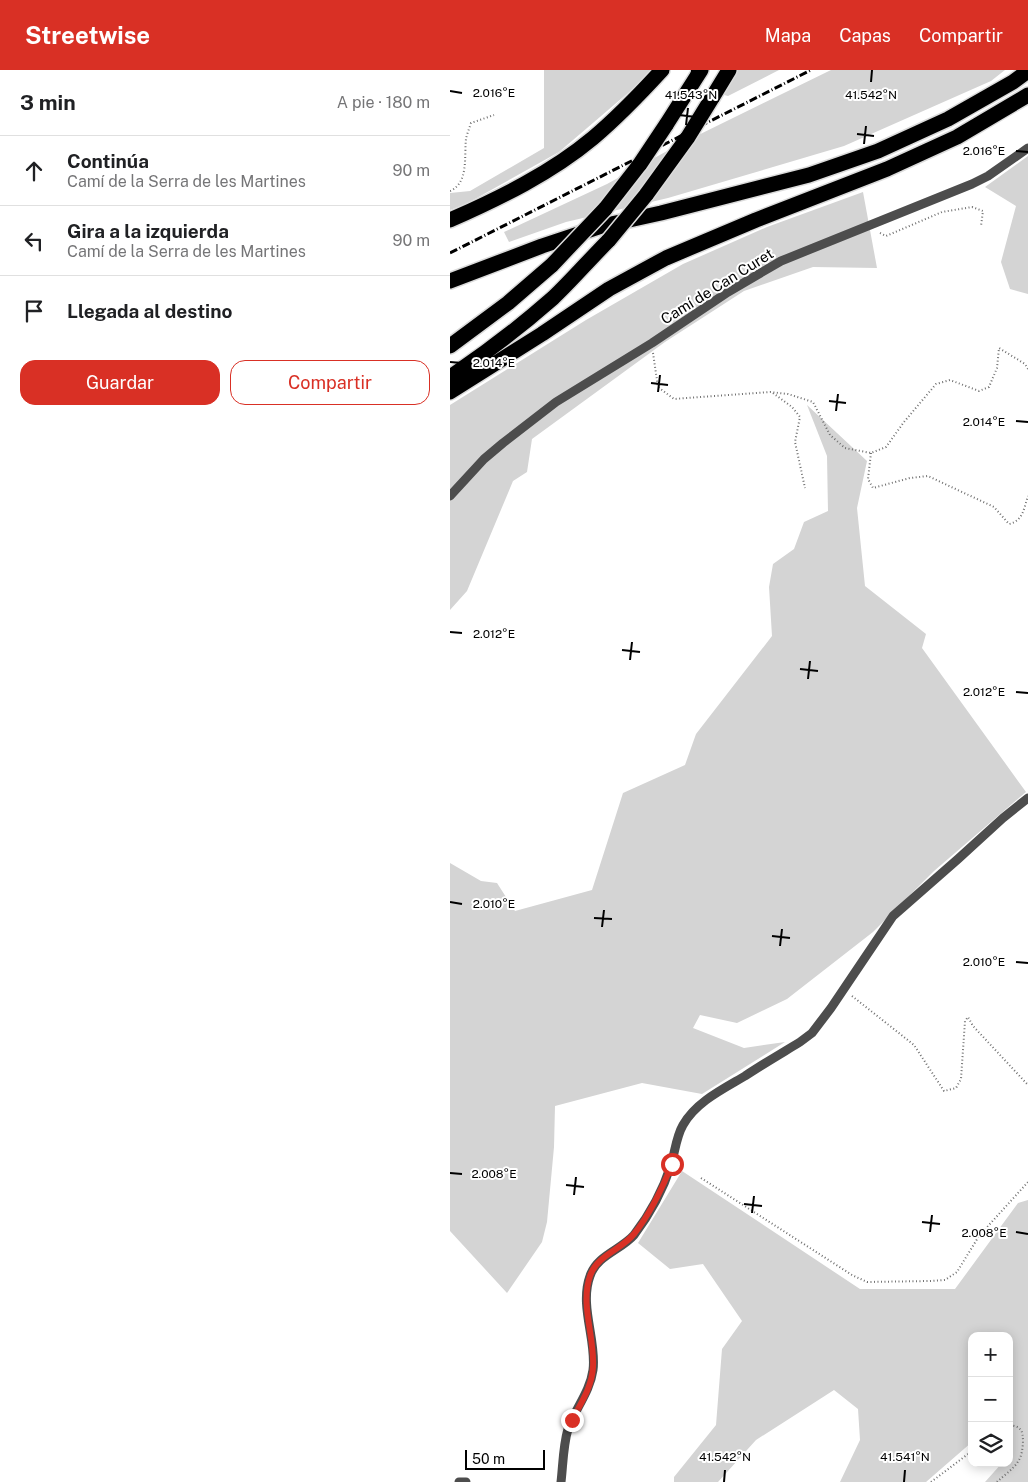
<!DOCTYPE html>
<html lang="es">
<meta charset="utf-8">
<style>
body{margin:0;font-family:"Public Sans",sans-serif;background:#f2f2f2;color:#202124}
.controls{position:absolute;right:15px;bottom:15px;display:grid;overflow:hidden;border-radius:10px;box-shadow:0 2px 12px #0003}
.controls button{width:45px;height:45px;display:grid;place-items:center;padding:0;border:0;border-bottom:1px solid #e0e0e0;background:#fff;color:#202124;font:25px sans-serif}
.scale{position:absolute;left:15px;bottom:12px;width:80px;box-sizing:border-box;padding-left:5px;border:2px solid #000;border-top:0;font-size:14px;line-height:18px;white-space:nowrap;color:#000;-webkit-text-stroke:4px #fff;paint-order:stroke}
.stop{position:absolute;width:15px;height:15px;margin:-11px;border:4px solid #d93025;border-radius:50%;background:#fff}
.stop.end{background:#d93025;border-color:#fff;box-shadow:0 1px 5px #0008}
.list{margin:0;padding:0;list-style:none}
h2{display:flex;justify-content:space-between;align-items:center;height:65px;margin:0;padding:0 20px;font-size:21px}
h2 small{font-size:16px;font-weight:400;color:#757577}
.list li{display:grid;grid-template-columns:32px 1fr auto;gap:15px;align-items:center;box-sizing:border-box;height:70px;padding:0 20px;border-top:1px solid #e0e0e0}
.list b{display:block;font-size:19px;white-space:nowrap}
.list p{margin:0;font-size:16px;white-space:nowrap;color:#757577}
.list em{font-size:16px;font-style:normal;color:#757577}
.actions{display:flex;gap:10px;padding:15px 20px}
.actions a{flex:1;padding:11px 0;border:1px solid #d93025;border-radius:15px;text-align:center;font-size:18px;color:#d93025}
.actions .main{background:#d93025;color:#fff}
.icon{flex:none;width:28px;height:28px;fill:none;stroke:currentColor;stroke-width:2;stroke-linecap:round;stroke-linejoin:round}
.map{position:relative;flex:none;width:578px;height:1412px;overflow:hidden}
header{display:flex;align-items:center;gap:30px;box-sizing:border-box;height:70px;padding:0 25px;background:#d93025;color:#fff}
header strong{font-size:24px}
nav{display:flex;gap:28px;margin-inline-start:auto;font-size:18px}
main{display:flex}
aside{flex:1;background:#fff}
.map>svg:first-child{display:block}
.green{fill:#d4d4d4}
.lines{fill:none;stroke-linecap:round;stroke-linejoin:round}
.highway-casing{stroke:#dbdbdb;stroke-width:18}
.path{stroke:#6f6f6f;stroke-width:2;stroke-dasharray:1 2.5;stroke-linecap:butt}
.minor{stroke:#4d4d4d;stroke-width:9}
.highway{stroke:#000;stroke-width:15}
.rail{stroke:#000;stroke-width:3;stroke-dasharray:8 2.5 1 2.5;stroke-linecap:butt}
.highway-bridge-casing{stroke:#dbdbdb;stroke-width:18;stroke-linecap:butt}
.highway-bridge{stroke:#000;stroke-width:15}
.route{stroke:#d93025;stroke-width:6}
.ticks{fill:none;stroke:#000;stroke-width:2}
.labels{text-anchor:middle;dominant-baseline:central;stroke-width:4;stroke-linejoin:round;paint-order:stroke}
.street-label{font-size:15px;fill:#000;stroke:#fff}
.ticks-label{font-size:12px;text-anchor:middle;fill:#000;stroke:#fff;stroke-width:4;stroke-linejoin:round;paint-order:stroke}
</style>
<header>
<strong>Streetwise</strong>
<nav><a>Mapa</a><a>Capas</a><a>Compartir</a></nav>
</header>
<main>
<aside>
<h2>3 min<small>A pie · 180 m</small></h2>
<ul class="list">
<li><svg class="icon" aria-label="ahead" viewBox="0 0 24 24"><path d="M12 20V5M6 11l6-6 6 6"/></svg><div><b>Continúa</b><p>Camí de la Serra de les Martines</p></div><em>90 m</em></li>
<li><svg class="icon" aria-label="left" viewBox="0 0 24 24"><path d="M17 20v-9H6M10 6l-5 5 5 5"/></svg><div><b>Gira a la izquierda</b><p>Camí de la Serra de les Martines</p></div><em>90 m</em></li>
<li><svg class="icon" aria-label="arrive" viewBox="0 0 24 24"><path d="M6 21V4h12l-3 4 3 4H6"/></svg><div><b>Llegada al destino</b></div></li>
</ul>
<div class="actions"><a class="main">Guardar</a><a>Compartir</a></div>
</aside>
<div class="map">
<svg width="578" height="1412" viewBox="0 0 578 1412">
<rect width="100%" height="100%" fill="#fff"/>
<path class="green" d="M94 0H201L192 11 109 82 16 134 0 140V123L20 121 94 78Z
M288 0H329L278 26 274 25Z
M381 0H555L541 11 394 76 218 128 116 152 59 172 54 162 157 114 228 75Z
M578 86V224L560 219 551 192 566 136 535 117Z
M413 122 427 198 363 197 294 221 215 272 82 369 77 402 63 411 17 521 0 540V335L136 250 233 194 317 157Z
M357 335 417 391 407 438 415 516 476 564 472 578 576 722 484 801 423 862 337 929 287 953 250 945 243 958 294 978 335 972 252 1024 192 1013 105 1036 104 1077 97 1152 92 1172 57 1223 0 1161V793L31 811 47 813 65 841 142 820 173 723 235 695 246 664 322 566 319 517 323 494 344 479 354 452 378 441 377 386Z
M232 1101 410 1219H505L568 1133 578 1130V1412H535L552 1393H559V1384L562 1381 559 1380V1266H522V1372L476 1412H390L410 1370 408 1339 384 1320 306 1370 268 1412H224V1407L266 1355 272 1279 292 1251 253 1194 220 1199 188 1173Z"/>
<g class="lines">
<g class="highway-casing">
<path id="highway" d="M262 28 279 0
M216 55 251 0
M196 125 238 67
M155 139 190 94
M0 150C50 128 101 103 143 68 168 47 190 24 212 0
M0 211 92 176 152 156 211 143 359 105 428 81 498 49 563 12 578 1
M0 276 58 233 102 195
M0 307C36 283 70 257 103 228 122 210 140 189 159 170
M0 322 92 264 159 219 216 188 306 150 437 99 507 67 578 25"/>
</g>
<path class="path" d="M0 121C19 113 14 86 16 69 17 64 19 59 21 53L44 45
M430 163 436 166 492 142 522 137 533 141 531 156
M203 283 208 317 224 329 320 322 338 324 363 332 380 365 395 378 421 383 436 377 454 352 486 314 500 310 529 321 539 317 547 298 549 278 575 294 578 299
M323 323 342 337 350 347 345 372 355 418
M421 383 418 409 423 418 460 408 478 406 544 437 559 454C573 451 574 438 578 426
M402 926 464 975 494 1021 506 1018 511 1009 515 951 518 947 523 956 578 1015
M251 1108 402 1205 417 1212 479 1211 495 1210 507 1202 529 1166 578 1112
M481 1412 522 1381
M547 1412C554 1405 564 1399 569 1390 573 1384 575 1363 570 1359 568 1356 563 1356 559 1355"/>
<path class="minor" d="M0 426 34 389 53 373 106 332 202 273 278 222 331 191 522 114 538 106 578 78
M9 1412H16
M111 1412C113 1395 113 1376 118 1359 125 1339 140 1322 143 1300 147 1271 129 1236 140 1206 147 1185 171 1180 184 1165 200 1144 213 1120 221 1095 225 1082 226 1067 233 1055 246 1032 273 1019 295 1006 313 994 332 983 350 972L362 963 381 938 443 846 508 789 553 748 578 728"/>
<use href="#highway" class="highway"/>
<path class="rail" d="M0 183 361 0"/>
<g class="highway-bridge-casing">
<path id="highway-bridge" d="M238 67 262 28
M190 94 216 55
M159 170 196 125
M102 195 155 139"/>
</g>
<use href="#highway-bridge" class="highway-bridge"/>
</g>
<g class="lines">
<path class="route" d="M122 1350C131 1333 142 1317 143 1297 145 1268 130 1235 140 1206 147 1185 171 1180 184 1164 201 1143 212 1119 222 1094"/>
</g>
<path class="ticks" d="M241 12 242 0M421 12 422 0M0 21 12 23M229 45 246 47M236 55 238 38M407 64 424 66M414 74 416 56M566 81 578 82M0 292 12 293M201 313 218 315M208 322 210 305M379 331 396 333M386 341 388 324M566 351 578 352M0 562 12 563M172 580 190 582M180 590 182 572M350 599 368 601M358 609 360 591M566 622 578 623M0 832 12 834M144 848 162 849M152 857 154 840M322 866 340 868M330 876 332 859M566 892 578 893M0 1103 12 1104M116 1115 134 1117M124 1125 126 1107M294 1134 312 1136M302 1143 304 1126M472 1152 490 1154M480 1162 482 1145M566 1162 578 1164M274 1412 275 1400M454 1412 455 1400"/>
<g class="labels">
<g class="street-label">
<text transform="translate(267 216) rotate(-32)">Camí de Can Curet</text>
</g>
</g>
<g class="ticks-label">
<text x="44" y="27">2.016°E</text>
<text x="241" y="29">41.543°N</text>
<text x="421" y="29">41.542°N</text>
<text x="534" y="85">2.016°E</text>
<text x="44" y="297">2.014°E</text>
<text x="534" y="356">2.014°E</text>
<text x="44" y="568">2.012°E</text>
<text x="534" y="626">2.012°E</text>
<text x="44" y="838">2.010°E</text>
<text x="534" y="896">2.010°E</text>
<text x="44" y="1108">2.008°E</text>
<text x="534" y="1167">2.008°E</text>
<text x="275" y="1391">41.542°N</text>
<text x="455" y="1391">41.541°N</text>
</g>
</svg>
<div class="controls">
<button>+</button>
<button>−</button>
<button><svg class="icon" aria-label="layers" viewBox="0 0 24 24"><path d="M12 4l9 5-9 5-9-5zM3 14l9 5 9-5"/></svg></button>
</div>
<div class="scale">50 m</div>
<div class="stop" style="left:222px;top:1094px"></div>
<div class="stop end" style="left:122px;top:1350px"></div>
</div>
</main>
